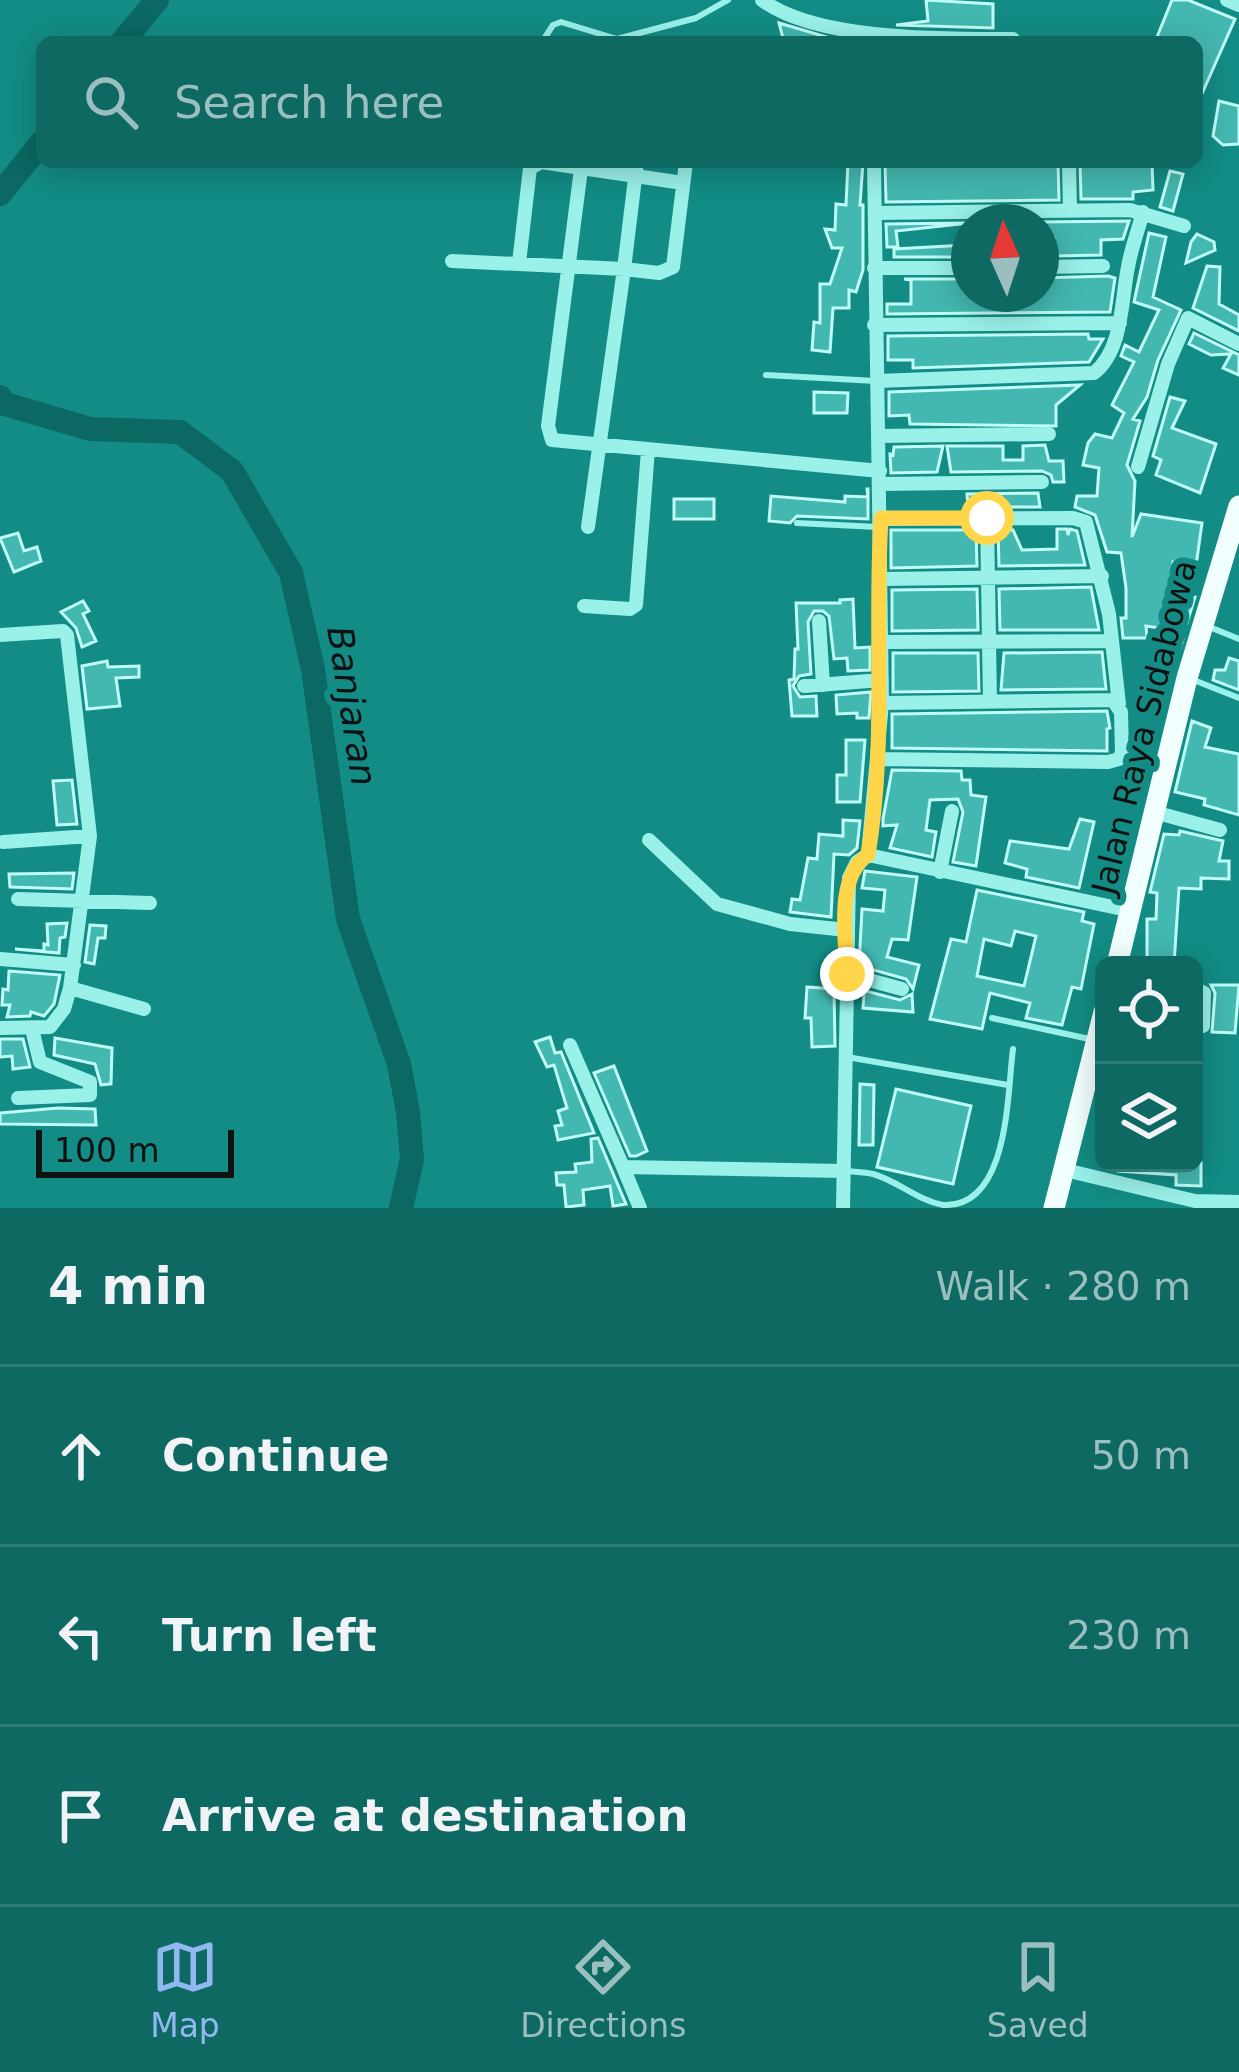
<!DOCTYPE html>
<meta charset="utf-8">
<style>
body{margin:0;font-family:"DejaVu Sans",sans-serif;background:#176f69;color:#f1f3f6}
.controls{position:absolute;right:36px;bottom:36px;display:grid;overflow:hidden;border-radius:18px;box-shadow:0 6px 30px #0003}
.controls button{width:108px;height:108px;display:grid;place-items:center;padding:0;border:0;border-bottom:3px solid #2e7c78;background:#0e6963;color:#f1f3f6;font:60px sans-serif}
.compass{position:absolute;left:951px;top:204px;width:108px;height:108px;border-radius:50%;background:#0e6963;box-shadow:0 6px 30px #0003;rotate:357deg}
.scale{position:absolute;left:36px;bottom:30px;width:198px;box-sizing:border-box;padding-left:12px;border:6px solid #111;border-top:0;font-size:33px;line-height:42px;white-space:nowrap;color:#111;-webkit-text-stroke:9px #128c84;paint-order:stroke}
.stop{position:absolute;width:36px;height:36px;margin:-27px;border:9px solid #ffd54a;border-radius:50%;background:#fff}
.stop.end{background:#ffd54a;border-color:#fff;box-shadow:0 3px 12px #0008}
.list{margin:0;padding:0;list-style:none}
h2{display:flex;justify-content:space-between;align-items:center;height:156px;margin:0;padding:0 48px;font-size:51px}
h2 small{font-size:39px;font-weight:400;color:#9bbfbe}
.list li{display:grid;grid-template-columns:78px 1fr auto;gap:36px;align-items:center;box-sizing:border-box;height:180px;padding:0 48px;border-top:3px solid #2e7c78}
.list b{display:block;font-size:45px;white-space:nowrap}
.list em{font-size:39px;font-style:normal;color:#9bbfbe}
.icon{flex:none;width:66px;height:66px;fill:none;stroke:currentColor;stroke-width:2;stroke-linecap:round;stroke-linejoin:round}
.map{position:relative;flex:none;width:1239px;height:1208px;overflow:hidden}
.search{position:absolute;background:#0e6963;box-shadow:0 6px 30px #0003;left:36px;right:36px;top:36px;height:132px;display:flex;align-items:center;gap:30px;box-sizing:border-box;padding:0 42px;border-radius:18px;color:#9bbfbe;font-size:45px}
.sheet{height:696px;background:#0e6963}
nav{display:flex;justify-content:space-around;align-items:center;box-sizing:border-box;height:168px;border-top:3px solid #2e7c78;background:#0e6963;font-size:33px;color:#9bbfbe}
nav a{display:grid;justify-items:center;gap:6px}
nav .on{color:#90b9f0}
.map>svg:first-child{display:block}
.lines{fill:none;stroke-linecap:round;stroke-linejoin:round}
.river{stroke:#0b6862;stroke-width:24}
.building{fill:#43b8b0;stroke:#c0fcf7;stroke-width:3;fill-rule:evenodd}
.service{stroke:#99f1ea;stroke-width:6}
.minor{stroke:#99f1ea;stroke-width:14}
.trunk{stroke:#f1fffe;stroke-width:21}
.route{stroke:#ffd54a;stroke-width:15}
.labels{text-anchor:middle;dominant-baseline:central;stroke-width:12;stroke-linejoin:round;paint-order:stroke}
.street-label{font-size:33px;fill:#111;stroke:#128c84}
.water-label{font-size:36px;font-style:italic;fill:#111;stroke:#128c84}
</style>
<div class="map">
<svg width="1239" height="1208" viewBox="0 0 1239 1208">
<rect width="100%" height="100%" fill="#128c84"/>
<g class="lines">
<path class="river" d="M122 42 157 0
M0 194 42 142
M0 397 5 404 90 429 180 432 232 471 291 573 313 669 348 919 399 1064 408 1112 412 1159 401 1208"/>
</g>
<path class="building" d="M926 0 993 4V28L896 25 928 21Z
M1172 0H1188L1235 19 1197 105V42H1155Z
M779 23 837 40V42H784Z
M1219 101 1239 106V144L1223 145 1213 136Z
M848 162H863L860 205H863V270L856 292 849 290V308H833L830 352 812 350 814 322 820 323V284H830L842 248H832L825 229 835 230 836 204 846 205Z
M1028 162H1058L1059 200 886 202 885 163Z
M1080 162H1152L1153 190 1133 192V199H1081Z
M1170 171 1183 174 1173 211 1160 207Z
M1129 221 1123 239 1101 240V255L1054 256V238H1041V222Z
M969 223 896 231 898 247H887L886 224Z
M1149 233 1166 237 1153 297 1181 310 1158 360 1147 397 1133 419 1140 421 1127 465 1135 481 1132 537 1141 514 1202 523 1196 566 1173 562 1169 594 1195 597 1187 623 1174 626 1183 639 1180 648 1170 646 1173 630 1146 626 1147 638H1123L1121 618H1126V588L1121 553 1107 552 1095 515 1075 507 1077 496H1097L1099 468 1083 465 1088 443 1095 434 1112 438 1124 413 1112 405 1134 362 1121 356 1125 345 1139 352 1159 310 1134 302Z
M1197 234 1214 242 1215 250 1186 263 1191 242Z
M966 245 969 257H894V249Z
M1207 266 1220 267 1219 304 1239 315V331L1193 308Z
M1108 276 1115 278 1110 312 887 314V304H911V280L904 279H969V294H1041V278Z
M1194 333 1239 355V375L1223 368 1231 354 1211 355 1189 344Z
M1088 334 1089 339H1103L1089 362 913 368V360H888V336Z
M1080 385 1056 405V426L910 424 909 415 889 416V392Z
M814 392 848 393 847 413H814Z
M1170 397 1185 401 1172 428 1216 444 1200 493 1156 475 1161 460 1153 456Z
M1045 445 1049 461H1063L1064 482H1053L1051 475 1042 471 951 472 947 446H1003V460H1023V446Z
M943 446 937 472 891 473 890 454 893 455 894 447Z
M867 489H868V519L797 516 790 523 769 521 771 496 845 502V496L868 497Z
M1038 493 1040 507H968L967 494Z
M674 499H714V519H674Z
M1057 529H1067L1068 535 1070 529 1077 531 1085 565 999 566 998 530H1013L1022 550 1057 549Z
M891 530H976L977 566 891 568Z
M18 533 24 551 37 547 41 561 14 572 0 538Z
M1091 587 1099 630H1000L999 589Z
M977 589 978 630 892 631V590Z
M853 599 855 648 870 647V670L848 671 847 658 834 659 829 616 823 611H814L808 622 811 674 799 676 793 686 800 697 816 696 817 716H792L789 680 794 679 795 649H798L796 603H840V600Z
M83 601 89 611 83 614 96 641 82 647 76 628 61 612Z
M1102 652 1106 689 1001 690 1004 653Z
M893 653H978L979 691 893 692Z
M1229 658 1239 661V690L1213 680 1215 670H1225Z
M107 661 108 667 139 666V677L116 678 120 706 87 709 82 666Z
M871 692 869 718H857V713L837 714 836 695Z
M1107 711 1110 728 1107 729V751L892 748V714Z
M1192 721 1211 728 1205 747 1239 754V815L1204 805 1205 799 1175 792Z
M846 740H865L860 802H837V775H846Z
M892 770 961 771 962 780H970L971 795 986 797 976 866 953 862 963 812 958 799 930 800 926 830 936 832 932 857 890 848 897 825 883 826V819Z
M72 780 77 824 57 825 53 781Z
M1080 819 1094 822 1079 888 1026 877 1027 869 1005 863 1010 841 1069 849Z
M843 820 860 821 857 848 849 855 834 854 831 917 790 912 792 899 800 900 808 858 817 859 819 834 843 836Z
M1180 831 1223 841 1219 861H1229V879L1201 878V889L1179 888 1174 965H1147V919H1156L1157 893 1150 892 1164 834 1179 835Z
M865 871 917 877 908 940 892 939 887 957 919 965 913 989 906 979 859 966 862 909 883 911 885 890 862 888Z
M74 873 72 889 10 887 9 874Z
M977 890 1084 912 1082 921 1094 924 1081 989 1072 987 1062 1025 1026 1018 1030 1003 990 993 982 1029 930 1019 951 939 966 942ZM1015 931 1036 936 1024 986 977 976 984 939 1011 946Z
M67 923 65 937 60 938 59 953 15 949 44 951V944L48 945 47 924Z
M90 925 106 926 105 938H98L94 964 85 962Z
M9 971 60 975 54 1004 44 1016 31 1012 30 1016 7 1017 10 1005H2L3 989 8 990Z
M1211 985H1239L1235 1033 1212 1032 1215 993Z
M807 987 834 989 835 1046 812 1047 811 1018H805Z
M858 989 900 1000 912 994 913 1012 863 1008 864 994H858Z
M550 1037 555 1053 561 1052 594 1133 558 1140 555 1126 562 1125 558 1111 567 1108 554 1065 547 1067 535 1042Z
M55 1038 112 1048 111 1084 101 1085 95 1064 54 1055Z
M0 1039H23L30 1067 13 1069 12 1056 0 1057Z
M614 1066 647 1151 636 1156H630L594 1073Z
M860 1084 874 1085 873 1145H859Z
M896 1089 971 1106 953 1184 877 1167Z
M58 1108 95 1109 96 1125 0 1124V1113Z
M598 1138 626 1204 613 1206 610 1186 583 1190 584 1205 566 1207 564 1185H557L556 1173 576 1172 575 1164 592 1162 591 1139Z
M1118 1163H1201V1186L1176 1185V1175L1118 1171Z"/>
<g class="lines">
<path class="service" d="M542 42 553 25 561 22 617 39 696 18 728 0
M766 375 876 381
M797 523 877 527
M1207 626 1239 639
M1191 679 1239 698
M992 1018 1094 1040
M847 1057 1008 1085
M845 1171C854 1172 865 1172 873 1174 898 1181 917 1200 943 1205 1010 1208 1007 1092 1013 1049"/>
<path class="minor" d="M762 0C816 41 946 39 1013 39
M1227 0 1239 5
M541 162 683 183
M637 162 624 269 659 273 673 267 686 162
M874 162 882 703 868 855 1132 911
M1069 162 1070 211
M581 169 548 426 552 440 880 471
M876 213 1130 210 1184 226
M452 261 624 269 588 527
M519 263 530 168 541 162
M1041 267 1103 266
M874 268H969
M874 325 1120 323
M877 381 1094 373C1123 350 1121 301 1128 267 1131 249 1138 231 1143 212
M878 436 1049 434
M1138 467 1168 364 1188 318 1239 344
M880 484 1042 482
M987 518 990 702
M881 519 1073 518 1086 522 1109 614 1119 704
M881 579 1102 576
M584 606 630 609 636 605 648 450
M819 621 823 685
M0 635 63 631 67 635 90 836 70 988 64 1009 50 1027 0 1028
M880 642 1112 641
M804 686 882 680
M882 703 1113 700 1121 712 1122 753 1165 765
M878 759 1108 762 1119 759 1122 753
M1154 812 1220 830
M649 840 717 904 790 924 846 930
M3 842 90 836
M940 872 952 811
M18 899 150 903
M0 959 74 965
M847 974 902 989
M70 988 144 1009
M1194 988 1204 993 1203 1026
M570 1045 623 1167 843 1171
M18 1098 90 1095V1082L40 1062 32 1029
M623 1167 640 1208
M1065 1170 1195 1201 1239 1202
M843 1208 849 878 857 862 868 855"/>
<path class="trunk" d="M1117 965 1187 678 1239 506
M1054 1208 1104 1012"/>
</g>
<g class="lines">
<path class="route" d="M847 974C846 939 835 876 868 855 887 740 874 632 881 518H987"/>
</g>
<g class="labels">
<g class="street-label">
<text transform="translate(1144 727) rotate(-76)">Jalan Raya Sidabowa</text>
</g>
<g class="water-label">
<text transform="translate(352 706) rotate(81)">Banjaran</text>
</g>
</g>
</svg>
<div class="controls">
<button><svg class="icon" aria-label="locate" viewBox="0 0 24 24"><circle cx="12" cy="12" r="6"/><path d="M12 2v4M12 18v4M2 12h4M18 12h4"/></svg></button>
<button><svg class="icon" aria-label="layers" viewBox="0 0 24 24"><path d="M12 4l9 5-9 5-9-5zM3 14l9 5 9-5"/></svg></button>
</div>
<svg class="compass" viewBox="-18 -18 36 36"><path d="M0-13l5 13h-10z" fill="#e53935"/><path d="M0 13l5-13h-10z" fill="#9bbfbe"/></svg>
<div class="scale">100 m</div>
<div class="stop" style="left:987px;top:518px"></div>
<div class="stop end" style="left:847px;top:974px"></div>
<div class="search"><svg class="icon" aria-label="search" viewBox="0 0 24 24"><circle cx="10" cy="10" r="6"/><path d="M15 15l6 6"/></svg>Search here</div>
</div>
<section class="sheet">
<h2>4 min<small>Walk · 280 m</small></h2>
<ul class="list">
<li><svg class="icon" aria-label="ahead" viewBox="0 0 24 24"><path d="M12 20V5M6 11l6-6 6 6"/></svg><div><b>Continue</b></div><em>50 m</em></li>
<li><svg class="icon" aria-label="left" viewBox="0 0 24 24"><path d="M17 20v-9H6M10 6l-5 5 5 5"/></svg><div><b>Turn left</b></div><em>230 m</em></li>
<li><svg class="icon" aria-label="arrive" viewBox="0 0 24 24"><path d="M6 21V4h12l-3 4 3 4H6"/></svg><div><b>Arrive at destination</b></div></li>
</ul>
</section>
<nav>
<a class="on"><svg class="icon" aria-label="map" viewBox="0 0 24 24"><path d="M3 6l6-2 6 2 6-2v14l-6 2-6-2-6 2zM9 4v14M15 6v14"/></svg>Map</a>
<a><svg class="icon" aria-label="directions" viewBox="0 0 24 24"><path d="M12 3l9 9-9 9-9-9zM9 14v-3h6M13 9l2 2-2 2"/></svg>Directions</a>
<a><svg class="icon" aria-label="saved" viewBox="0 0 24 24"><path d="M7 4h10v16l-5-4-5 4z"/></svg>Saved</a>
</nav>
